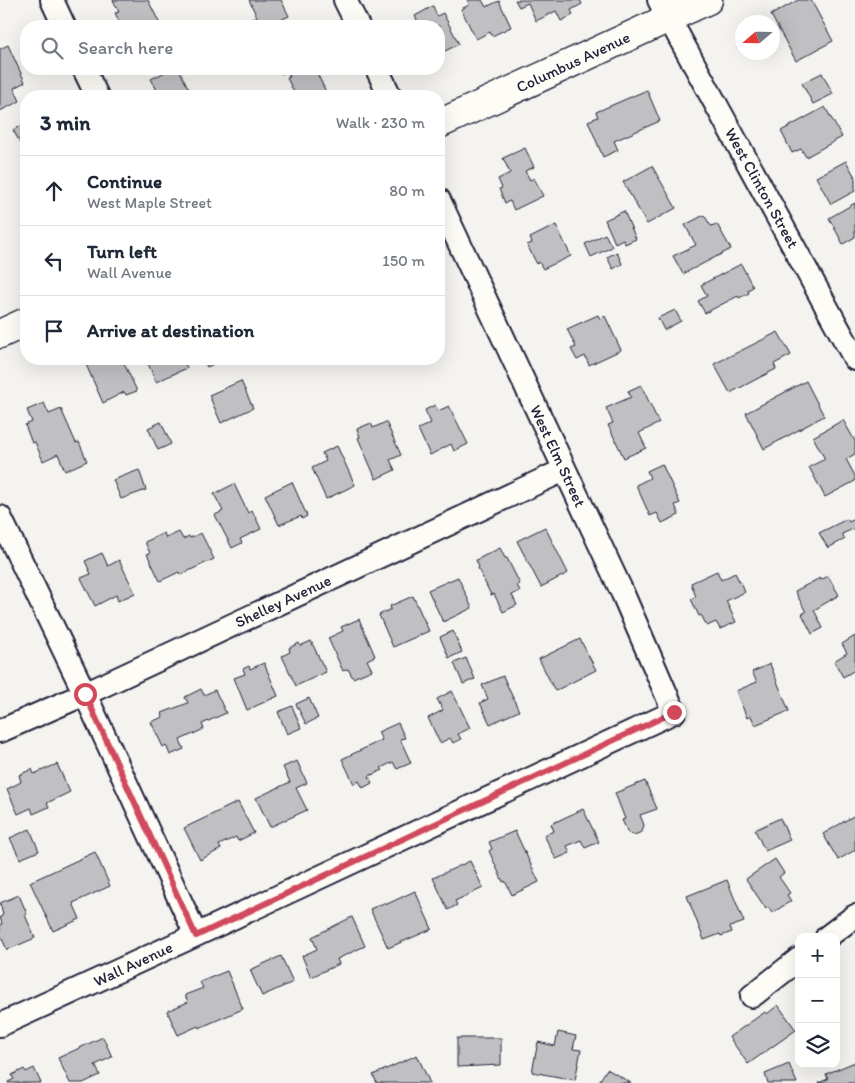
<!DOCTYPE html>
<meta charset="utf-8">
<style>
body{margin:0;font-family:Itim,sans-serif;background:#f6f6f7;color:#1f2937}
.controls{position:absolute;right:15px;bottom:15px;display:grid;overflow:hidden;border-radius:10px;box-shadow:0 5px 20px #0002}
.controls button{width:45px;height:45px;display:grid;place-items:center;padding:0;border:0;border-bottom:1px solid #e0e1e3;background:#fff;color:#1f2937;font:25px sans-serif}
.compass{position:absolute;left:735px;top:15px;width:45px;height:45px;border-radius:50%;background:#fff;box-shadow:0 5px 20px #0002;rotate:250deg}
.stop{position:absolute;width:15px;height:15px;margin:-11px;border:4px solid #d1495b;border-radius:50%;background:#fff}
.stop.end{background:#d1495b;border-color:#fff;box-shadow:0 1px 5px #0008}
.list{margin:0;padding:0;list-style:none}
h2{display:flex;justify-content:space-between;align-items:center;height:65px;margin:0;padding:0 20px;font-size:21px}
h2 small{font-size:16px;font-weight:400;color:#747a83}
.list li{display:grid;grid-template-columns:32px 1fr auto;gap:15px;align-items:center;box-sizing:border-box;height:70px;padding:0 20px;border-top:1px solid #e0e1e3}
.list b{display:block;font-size:19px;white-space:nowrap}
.list p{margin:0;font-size:16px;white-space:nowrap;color:#747a83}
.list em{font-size:16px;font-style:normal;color:#747a83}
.icon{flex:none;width:28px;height:28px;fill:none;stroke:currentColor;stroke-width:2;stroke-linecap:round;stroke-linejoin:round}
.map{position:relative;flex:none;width:855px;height:1083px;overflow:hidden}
.search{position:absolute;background:#fff;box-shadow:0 5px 20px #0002;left:20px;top:20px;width:425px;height:55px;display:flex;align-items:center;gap:12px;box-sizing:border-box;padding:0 18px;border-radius:20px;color:#747a83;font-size:19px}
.panel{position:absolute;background:#fff;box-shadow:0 5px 20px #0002;left:20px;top:90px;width:425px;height:275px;border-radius:20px}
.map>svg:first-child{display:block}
.building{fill:#c0bfc2;stroke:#22223b}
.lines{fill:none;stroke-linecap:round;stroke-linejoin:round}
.minor-casing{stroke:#22223b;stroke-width:26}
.tertiary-casing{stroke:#22223b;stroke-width:31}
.minor{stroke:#fdfcf7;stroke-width:22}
.tertiary{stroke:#fdfcf7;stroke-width:28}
.route{stroke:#d1495b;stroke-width:6}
.labels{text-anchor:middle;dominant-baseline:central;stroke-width:4.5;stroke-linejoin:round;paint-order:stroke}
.street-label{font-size:16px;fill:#22223b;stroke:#fdfcf7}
</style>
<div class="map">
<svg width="855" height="1083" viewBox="0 0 855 1083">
<rect width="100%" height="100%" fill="#f4f3ef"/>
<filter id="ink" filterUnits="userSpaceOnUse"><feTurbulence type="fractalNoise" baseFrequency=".02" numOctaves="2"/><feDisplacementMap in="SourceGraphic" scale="10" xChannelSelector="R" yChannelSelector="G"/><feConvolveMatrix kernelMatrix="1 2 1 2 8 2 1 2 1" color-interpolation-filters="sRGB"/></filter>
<g filter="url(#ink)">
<path class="building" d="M113 0H148L161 26H125L123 24 121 25 115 13 119 12Z
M249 0H281L289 16 272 24 273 26H246L245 23 257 17Z
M482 0 486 7 499 1 511 27 492 36 490 32 476 39 461 9 469 5 468 0Z
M515 0H580L582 4 571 10 573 15 561 21 556 11 536 21 528 3 519 7Z
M798 0H811L833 41 796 61 771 15Z
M433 6 437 16 443 13 459 44 439 54V26H420L415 16Z
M8 45 25 82 14 88 20 101 0 111V49Z
M171 69H179L192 96H160L151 79Z
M278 69H299V70L315 69 328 96H296L287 78 290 77 287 71 281 74Z
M822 73 833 94 813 104 802 83Z
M647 90 660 121 614 141 618 150 603 157 588 121 598 117 596 112Z
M825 107 842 137 806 157 801 149 792 153 781 131Z
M26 123V153L13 130Z
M525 148 534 167 525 171 530 180 534 178 543 196 514 210 510 201 505 203 499 189 502 188 498 179 510 173 503 158Z
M846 161 855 177V191L831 204 816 177Z
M652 166 676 208 647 224 623 182Z
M855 203V237L843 244 829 218Z
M624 211 636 239 625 244 623 239 615 243 605 220Z
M704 215 711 226 717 224 731 249 683 274 673 256 696 245 685 225Z
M556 225 571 256 543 269 539 262 537 264 527 245 532 243 530 238Z
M605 234 612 247 591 257 585 244Z
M617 252 622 264 613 269 607 257Z
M741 264 753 287 748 290 749 293 739 298 738 296 705 313 698 301 707 296 701 285Z
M675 310 681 321 664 330 658 318Z
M598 315 600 319 605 316 621 350 589 365 585 356 577 360 571 349 576 347 567 329Z
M778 332 791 355 774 364 776 369 730 393 714 364Z
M87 359H122L137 391 126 395 124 392 103 403 84 360Z
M146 359H183L187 368 156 382Z
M203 359H224L207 367Z
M241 381 253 408 221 423 209 395Z
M806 381 824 416 764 449 746 413Z
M641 385 659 423 639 433 646 448 624 458 608 425 613 423 606 408 631 397 628 391Z
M44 403 49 414 61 409 76 443 79 442 87 461 65 471 58 454 43 461 35 442 32 443 25 425 32 422 27 410Z
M435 405 438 411 449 406 468 444 454 451 451 444 430 455 418 429 431 423 425 410Z
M843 420 855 441V454L846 459 855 476V481L825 497 809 467 825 459 813 437Z
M161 422 171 444 158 450 148 428Z
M386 422 401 455 390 460 395 470 376 479 358 438 360 437 357 429 371 423 373 428Z
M337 446 355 485 326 499 312 468 326 461 322 453Z
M662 464 680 503 675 505 679 515 662 523 657 513 650 516 636 485 650 478 647 471Z
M139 470 146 490 121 499 113 480Z
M292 482 307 516 302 519 301 516 279 525 265 495Z
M234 484 248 513 252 510 261 529 240 539 242 543 232 548 215 515 223 511 214 494Z
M847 519 849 522 855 519V528L842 534 845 539 828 548 819 533Z
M545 527 568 573 541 587 517 541Z
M179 532 183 539 189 536 190 538 201 533 214 559 180 575 179 572 160 581 147 554 150 553 145 542 164 533 166 538Z
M500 548 505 558H507L520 584 517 585 520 591 512 595 517 605 503 612 494 594 491 595 478 568 479 567 476 560Z
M102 553 108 566 119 560 135 593 118 601 116 595 95 606 81 578 91 574 85 561Z
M717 571 721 580 735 573 745 592 726 601 736 622 720 629 716 622 707 626 701 615 699 616 691 599 696 597 691 583Z
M828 576 839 595 814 610 823 628 812 634 802 614 806 612 795 591 820 578 821 580Z
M458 577 472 608 443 622 428 590Z
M413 596 429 631 393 647 379 615 391 609 390 606Z
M359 619 375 656 367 660 372 670 353 678 348 669 343 671 328 638 343 631 341 627Z
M453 631 462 652 449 658 440 637Z
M855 636V670L843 677 834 661 847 653 842 644Z
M580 639 596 670 555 691 539 659Z
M311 641 326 672 296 686 282 656 290 652 289 648 299 643 300 646Z
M466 658 475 679 463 684 454 663Z
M264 663 278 696 247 710 234 678 245 674 243 669 249 666 250 669Z
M770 664 789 711 755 725 751 716 747 718 736 691 757 682 752 672Z
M503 676 519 711 490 724 480 703 488 699 482 685Z
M201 689 204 695 215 690 226 713 202 724 204 729 180 740 184 749 170 755 166 745 163 747 151 722 163 717 162 713 188 703 185 697Z
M452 691 470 728 458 734 461 739 453 743 450 738 440 743 428 718 443 710 437 699Z
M309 698 318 718 306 724 296 704Z
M292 706 301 728 287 734 278 712Z
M398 723 405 738 400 739 411 763 397 769 393 762 381 768 383 770 369 776 372 783 363 788 359 781 354 784 342 759 382 740 378 732Z
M297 761 307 783 296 788 307 810 270 827 256 798 290 782 283 767Z
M57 764 70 792 47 803 49 807 33 814 31 808 18 814 7 789 21 782 19 775 32 769 34 774Z
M645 781 657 809 640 815 644 825 643 828 642 832 634 835 628 833 622 820 625 819 615 793Z
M238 802 254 833 238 841 236 837 219 845 221 849 200 860 184 828Z
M583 809 599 842 585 848 581 840 567 846 570 853 556 859 544 835 554 831 551 824Z
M855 815V850L838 860 823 834Z
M780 818 790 840 765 851 755 830Z
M30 829 39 851 20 859 10 838Z
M515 831 539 882 512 895 505 881 503 882 489 851 492 849 489 842Z
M95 852 110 886 73 903 80 919 53 931 30 882Z
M775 859 784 873 779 877 790 893 787 895 791 901 772 913 768 907 766 909 746 879Z
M470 861 483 888 455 901 457 905 448 910 433 878Z
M727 880 744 922 730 927 732 932 721 936 720 934 704 940 687 896Z
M415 891 432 929 388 948 370 909 384 903 385 905Z
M19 895 27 914 25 915 35 938 7 950 0 934V925L2 924 0 917 3 915 0 903Z
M352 917 365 946 337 959 339 964 311 977 302 956 317 949 312 937Z
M281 956 293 982 262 996 250 970Z
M227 971 243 1009 199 1028 198 1026 178 1035 167 1011 188 1002 185 995 203 988 200 982Z
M778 1005 796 1030 748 1064 729 1037 765 1012 767 1014Z
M558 1032 576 1036 573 1049 581 1050 575 1080 532 1072 538 1042 555 1046Z
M103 1037 112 1057 95 1065 100 1075 83 1083H70L58 1058Z
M457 1038H501V1065L457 1067Z
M417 1055 430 1083H377L373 1075Z
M855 1062V1083H818L828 1079 826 1074Z
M789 1064 797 1083H768L765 1074Z
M34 1068 41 1083H8V1082L14 1079 12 1075 24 1069 26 1072Z
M607 1069 631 1083H598Z"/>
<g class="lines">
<g class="minor-casing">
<path id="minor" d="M52 0 64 26
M345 0 358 26
M659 0 855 359
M84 69 97 96
M377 69 390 96
M0 517 85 694 196 935
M0 731 85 694 564 470
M827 937 855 916
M752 996 799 959
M0 1025 196 935 674 712 623 594 439 200"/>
</g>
<g class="tertiary-casing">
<path id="tertiary" d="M439 124 708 0
M0 334 26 322"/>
</g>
<use href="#minor" class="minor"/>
<use href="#tertiary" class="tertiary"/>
</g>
</g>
<g class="lines" filter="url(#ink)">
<path class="route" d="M85 694 196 936 674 712"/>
</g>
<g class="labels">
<g class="street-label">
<text transform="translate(573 62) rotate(-25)">Columbus Avenue</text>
<text transform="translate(762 188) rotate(61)">West Clinton Street</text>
<text transform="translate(558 456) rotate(65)">West Elm Street</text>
<text transform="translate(283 601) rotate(-25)">Shelley Avenue</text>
<text transform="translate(133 964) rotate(-25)">Wall Avenue</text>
</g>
</g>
</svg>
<div class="controls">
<button>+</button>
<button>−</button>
<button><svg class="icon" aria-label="layers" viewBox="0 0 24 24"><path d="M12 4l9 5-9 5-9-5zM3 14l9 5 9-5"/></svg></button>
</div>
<svg class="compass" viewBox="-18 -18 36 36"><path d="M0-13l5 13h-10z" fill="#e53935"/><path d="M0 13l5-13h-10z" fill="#747a83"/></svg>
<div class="stop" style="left:85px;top:694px"></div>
<div class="stop end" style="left:674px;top:712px"></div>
<div class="search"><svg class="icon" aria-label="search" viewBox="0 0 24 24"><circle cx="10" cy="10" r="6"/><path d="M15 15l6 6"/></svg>Search here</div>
<section class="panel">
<h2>3 min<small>Walk · 230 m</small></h2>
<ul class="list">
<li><svg class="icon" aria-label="ahead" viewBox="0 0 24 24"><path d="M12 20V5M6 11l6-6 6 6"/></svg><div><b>Continue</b><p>West Maple Street</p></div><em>80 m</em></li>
<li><svg class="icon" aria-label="left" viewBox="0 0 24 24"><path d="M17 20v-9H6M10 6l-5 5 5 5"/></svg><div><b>Turn left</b><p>Wall Avenue</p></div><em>150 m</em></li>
<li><svg class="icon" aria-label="arrive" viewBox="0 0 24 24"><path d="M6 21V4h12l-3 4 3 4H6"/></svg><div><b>Arrive at destination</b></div></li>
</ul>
</section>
</div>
